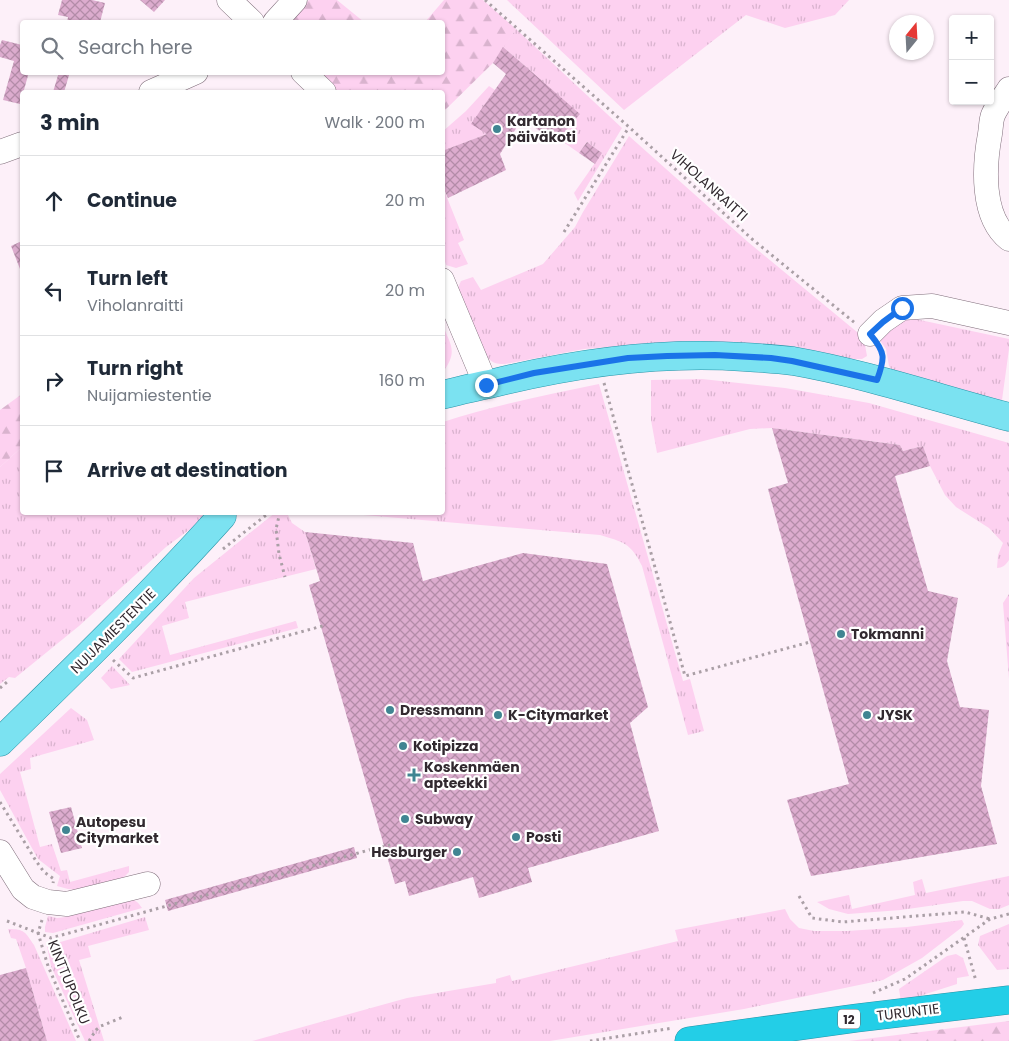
<!DOCTYPE html>
<meta charset="utf-8">
<style>
body{margin:0;font-family:Poppins,sans-serif;background:#f2f2f3;color:#1f2937}
.controls{position:absolute;right:15px;top:15px;display:grid;overflow:hidden;border-radius:5px;box-shadow:0 1px 4px #0004}
.controls button{width:45px;height:45px;display:grid;place-items:center;padding:0;border:0;border-bottom:1px solid #e0e1e3;background:#fff;color:#1f2937;font:25px sans-serif}
.compass{position:absolute;left:889px;top:15px;width:45px;height:45px;border-radius:50%;background:#fff;box-shadow:0 1px 4px #0004;rotate:18deg}
.stop{position:absolute;width:15px;height:15px;margin:-11px;border:4px solid #1a73e8;border-radius:50%;background:#fff}
.stop.end{background:#1a73e8;border-color:#fff;box-shadow:0 1px 5px #0008}
.list{margin:0;padding:0;list-style:none}
h2{display:flex;justify-content:space-between;align-items:center;height:65px;margin:0;padding:0 20px;font-size:21px}
h2 small{font-size:16px;font-weight:400;color:#747a83}
.list li{display:grid;grid-template-columns:32px 1fr auto;gap:15px;align-items:center;box-sizing:border-box;height:90px;padding:0 20px;border-top:1px solid #e0e1e3}
.list b{display:block;font-size:19px;white-space:nowrap}
.list p{margin:0;font-size:16px;white-space:nowrap;color:#747a83}
.list em{font-size:16px;font-style:normal;color:#747a83}
.icon{flex:none;width:28px;height:28px;fill:none;stroke:currentColor;stroke-width:2;stroke-linecap:round;stroke-linejoin:round}
.map{position:relative;flex:none;width:1009px;height:1041px;overflow:hidden}
.search{position:absolute;background:#fff;box-shadow:0 1px 4px #0004;left:20px;top:20px;width:425px;height:55px;display:flex;align-items:center;gap:12px;box-sizing:border-box;padding:0 18px;border-radius:5px;color:#747a83;font-size:19px}
.panel{position:absolute;background:#fff;box-shadow:0 1px 4px #0004;left:20px;top:90px;width:425px;height:425px;border-radius:5px}
.map>svg:first-child{display:block}
.grass{fill:url(#grass-tufts)}
.forest{fill:url(#forest-firs)}
.building{fill:url(#building-cross-hatch)}
.lines{fill:none;stroke-linecap:round;stroke-linejoin:round}
.minor-casing{stroke:#7f6d7a;stroke-width:25}
.major-casing{stroke:#2894a7;stroke-width:29}
.highway-casing{stroke:#2894a7;stroke-width:29}
.path{stroke:#aa9fa6;stroke-width:3;stroke-dasharray:2.5 4;stroke-linecap:butt}
.minor{stroke:#fff;stroke-width:24}
.major{stroke:#7be2f1;stroke-width:28}
.highway{stroke:#23cee7;stroke-width:28}
.route{stroke:#1a73e8;stroke-width:6}
.poi-dot{fill:#408592;stroke:#fff;stroke-width:2}
.labels{text-anchor:middle;dominant-baseline:central;stroke-width:4.5;stroke-linejoin:round;paint-order:stroke}
.shield{fill:#fff;stroke:#6f696d;stroke-width:1}
.shield-label{font-size:12px;font-weight:bold;fill:#31292f}
.poi-label{font-size:14px;font-weight:bold;fill:#31292f;stroke:#fff;text-anchor:start}
.street-label{font-size:14px;fill:#31292f;stroke:#fff}
</style>
<div class="map">
<svg width="1009" height="1041" viewBox="0 0 1009 1041">
<defs>
<pattern id="grass-tufts" width="24" height="20" patternUnits="userSpaceOnUse" patternTransform="scale(1.25)"><rect width="24" height="20" fill="#fdd1f0"/><path d="M3 7l-1-3M5 7V3M7 7l1-3M15 17l-1-3M17 17v-4M19 17l1-3" fill="none" stroke="#d9b3ce"/></pattern>
<pattern id="forest-firs" width="22" height="20" patternUnits="userSpaceOnUse" patternTransform="scale(1.25)"><rect width="22" height="20" fill="#fdd1f0"/><path d="M5 1l3.5 6h-7zM16 11l3.5 6h-7z" fill="#d9b3ce"/></pattern>
<pattern id="building-cross-hatch" width="8" height="8" patternUnits="userSpaceOnUse" patternTransform="scale(1.25)"><rect width="8" height="8" fill="#dcacce"/><path d="M0 0l8 8M0 8l8-8" fill="none" stroke="#b38ca8"/></pattern>
</defs>
<rect width="100%" height="100%" fill="#fdf0f9"/>
<path class="grass" d="M507 0H849L835 15 785 28 746 15 624 110Z
M516 29 622 128 578 201 574 193 602 153 587 142 579 153 559 139 579 114 517 59 503 47Z
M489 86 495 90 487 134 443 151 442 132 466 111Z
M629 136 748 242 857 332 865 345 867 356 862 359H852L770 346 688 341 584 349 505 364C500 364 494 364 490 360 478 350 463 308 456 292L461 281 473 277 481 290 543 264 575 227 583 212Z
M442 185 464 240 458 243 468 264 456 268 446 265 443 255Z
M906 317 1009 339V349L1002 400 996 402 892 370 889 366 886 349 879 339 895 321Z
M442 324C451 345 458 352 443 372Z
M702 379 785 388 869 403 1009 443V560C1006 565 1002 568 997 568L998 555 1003 543 989 528 956 507 945 495 930 466 923 446 903 451 900 445 772 428 750 429 657 453 651 420V380Z
M599 384 683 681 690 679 704 731 688 735 642 566C631 543 623 542 600 535L340 513 442 512 443 422C494 405 546 395 599 384Z
M22 447V512L212 513 166 547 79 626 15 678 9 677 0 684V467Z
M276 512 287 513 292 523 305 532 316 569 185 602 189 618 162 626 170 655 296 621 298 628 132 672 119 659 194 578Z
M1009 594V679L1003 603Z
M112 666 130 685 111 689 101 678Z
M71 708 87 720 94 740 30 758 31 769 20 772 40 847 52 844 61 871 67 870 70 882 129 866V872L123 878 79 890 68 889 57 886 60 876 38 859 0 790V774Z
M1009 876V905L999 909H990L972 901H963L901 910 848 914 829 909 817 902 849 895 852 909 915 895 913 882 922 879 926 893Z
M129 899C136 900 138 902 142 908L53 933 45 932V927L48 916 57 918 66 917Z
M785 909 790 919 799 928 814 931H847L907 927 962 920 964 924 961 928 922 958 883 980 744 1009 550 1041H252L407 998 496 983V979L510 975 512 981 678 941 675 930Z
M145 917 149 930 88 946 91 957 79 960 104 1041H85L51 966 47 946Z
M1009 924V969L997 970 978 945 980 936Z
M8 929C25 929 25 932 34 945L76 1041H47L26 968 16 939 11 938Z
M956 954 963 958 969 976 957 978V984L901 1002 899 989 947 956Z"/>
<path class="forest" d="M309 0H337L364 22H289Z
M444 0H483L516 29 493 63 443 112 442 92H337L316 73 442 72V22H425Z
M22 394V447L0 467V410Z
M1009 1021V1041H849Z"/>
<path class="building" d="M62 0H92L105 3 100 22H67L68 17 58 15Z
M140 0H165L154 12Z
M2 40 22 45V72H29L20 104 3 100 14 61 0 57V45Z
M503 47 517 59 580 114 556 142 522 119 500 154 506 170 448 198 442 185V151L487 134 471 124 506 74 493 63Z
M59 72H70L64 92H53Z
M587 142 602 153 595 164 579 153Z
M22 241V274L11 246Z
M772 428 900 445 903 451 923 446 930 466 895 476 928 591 958 598 947 661 960 707 989 710 981 786 997 844 811 876 787 800 849 784 768 489 788 483Z
M305 532 413 543 423 581 523 553 607 564 648 707 630 723 659 831 528 868 532 882 479 898 473 877 409 896 405 881 395 884 309 585 320 581Z
M71 807 82 848 61 853 49 812Z
M354 847 357 858 168 911 165 900Z
M26 968 47 1041H0V975Z"/>
<g class="lines">
<g class="minor-casing">
<path id="minor" d="M229 0 252 22
M275 22 295 0
M303 72 324 92
M1009 89C1004 97 997 106 993 115 991 120 991 128 990 134 984 166 981 217 1009 239
M151 92 196 72
M0 152 22 144
M442 280 486 385
M870 334 883 321 902 308 932 306 1009 323
M0 852 23 889 33 897 48 902 67 904 148 884"/>
</g>
<g class="major-casing">
<path id="major" d="M442 395C458 391 474 387 490 384 574 363 658 351 744 357 761 358 777 359 793 361 867 374 937 398 1009 417
M0 742C76 668 151 595 222 516"/>
</g>
<g class="highway-casing">
<path id="highway" d="M689 1041 857 1018 1009 1000"/>
</g>
<path class="path" d="M485 0 629 127 752 239 855 323
M564 232 629 127
M604 383 685 676 810 642
M280 512 276 529 279 554 285 577
M223 549 270 512
M113 660 133 678 326 625
M0 688 7 682
M0 802 36 861 44 872 54 879 53 883
M799 896 812 918 843 922 965 912 990 919
M42 920 38 933 48 966 80 1041
M7 921 51 938 369 850 394 844
M964 938 976 981
M873 993 905 979 990 919 1009 914
M89 1041 96 1030 101 1026 123 1017
M590 1041 673 1028"/>
<use href="#minor" class="minor"/>
<use href="#major" class="major"/>
<use href="#highway" class="highway"/>
</g>
<g class="lines">
<path class="route" d="M486 385 534 373 628 358 667 356 715 355 771 358 792 361 877 380C885 358 886 353 870 334L883 322 902 308"/>
</g>
<g class="poi-dot">
<circle cx="497" cy="129" r="5"/>
<circle cx="841" cy="634" r="5"/>
<circle cx="390" cy="710" r="5"/>
<circle cx="498" cy="715" r="5"/>
<circle cx="867" cy="715" r="5"/>
<circle cx="403" cy="746" r="5"/>
<path d="M411.5 767.5h5v5h5v5h-5v5h-5v-5h-5v-5h5z"/>
<circle cx="405" cy="819" r="5"/>
<circle cx="66" cy="830" r="5"/>
<circle cx="516" cy="837" r="5"/>
<circle cx="457" cy="852" r="5"/>
</g>
<g class="labels">
<rect class="shield" x="838" y="1009.5" width="22" height="19" rx="4"/>
<g class="shield-label">
<text x="849" y="1019">12</text>
</g>
<g class="poi-label">
<text x="507" y="121">Kartanon<tspan x="507" dy="16">päiväkoti</tspan></text>
<text x="851" y="634">Tokmanni</text>
<text x="400" y="710">Dressmann</text>
<text x="508" y="715">K-Citymarket</text>
<text x="877" y="715">JYSK</text>
<text x="413" y="746">Kotipizza</text>
<text x="424" y="767">Koskenmäen<tspan x="424" dy="16">apteekki</tspan></text>
<text x="415" y="819">Subway</text>
<text x="76" y="822">Autopesu<tspan x="76" dy="16">Citymarket</tspan></text>
<text x="526" y="837">Posti</text>
<text x="447" y="852" text-anchor="end">Hesburger</text>
</g>
<g class="street-label">
<text transform="translate(709 185) rotate(42)">VIHOLANRAITTI</text>
<text transform="translate(113 631) rotate(-45)">NUIJAMIESTENTIE</text>
<text transform="translate(69 982) rotate(68)">KINTTUPOLKU</text>
<text transform="translate(908 1012) rotate(-7)">TURUNTIE</text>
</g>
</g>
</svg>
<div class="controls">
<button>+</button>
<button>−</button>
</div>
<svg class="compass" viewBox="-18 -18 36 36"><path d="M0-13l5 13h-10z" fill="#e53935"/><path d="M0 13l5-13h-10z" fill="#747a83"/></svg>
<div class="stop" style="left:902px;top:308px"></div>
<div class="stop end" style="left:486px;top:385px"></div>
<div class="search"><svg class="icon" aria-label="search" viewBox="0 0 24 24"><circle cx="10" cy="10" r="6"/><path d="M15 15l6 6"/></svg>Search here</div>
<section class="panel">
<h2>3 min<small>Walk · 200 m</small></h2>
<ul class="list">
<li><svg class="icon" aria-label="ahead" viewBox="0 0 24 24"><path d="M12 20V5M6 11l6-6 6 6"/></svg><div><b>Continue</b></div><em>20 m</em></li>
<li><svg class="icon" aria-label="left" viewBox="0 0 24 24"><path d="M17 20v-9H6M10 6l-5 5 5 5"/></svg><div><b>Turn left</b><p>Viholanraitti</p></div><em>20 m</em></li>
<li><svg class="icon" aria-label="right" viewBox="0 0 24 24"><path d="M7 20v-9h11M14 6l5 5-5 5"/></svg><div><b>Turn right</b><p>Nuijamiestentie</p></div><em>160 m</em></li>
<li><svg class="icon" aria-label="arrive" viewBox="0 0 24 24"><path d="M6 21V4h12l-3 4 3 4H6"/></svg><div><b>Arrive at destination</b></div></li>
</ul>
</section>
</div>
